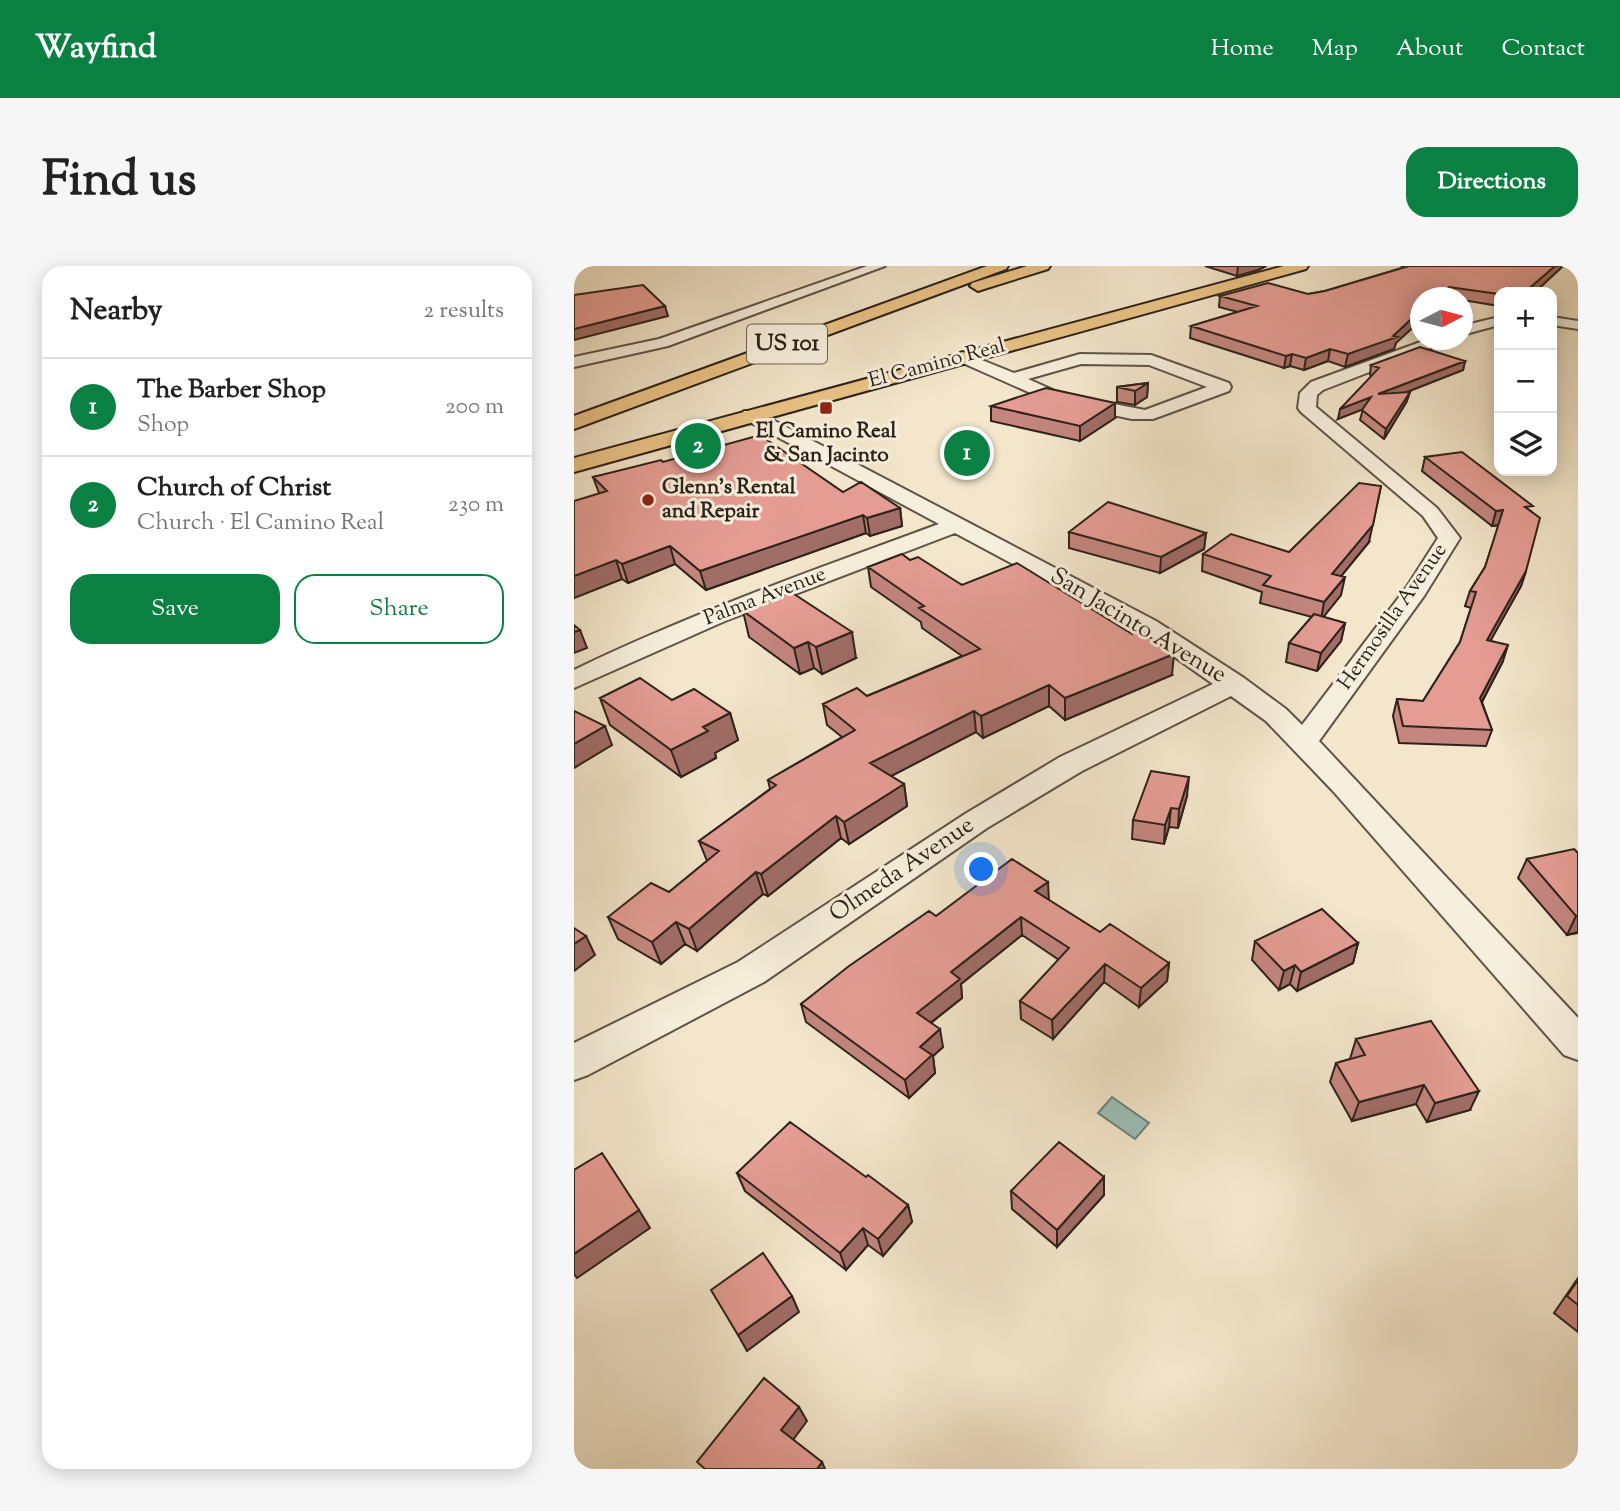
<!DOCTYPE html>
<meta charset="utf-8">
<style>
body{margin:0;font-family:"Sorts Mill Goudy",serif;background:#f6f6f6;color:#222}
.controls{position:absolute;right:21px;top:21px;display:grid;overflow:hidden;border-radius:14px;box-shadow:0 4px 18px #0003}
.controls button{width:63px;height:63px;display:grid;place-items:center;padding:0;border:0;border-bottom:2px solid #e0e0e0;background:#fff;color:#222;font:35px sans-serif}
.compass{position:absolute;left:836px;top:21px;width:63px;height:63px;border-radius:50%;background:#fff;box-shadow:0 4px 18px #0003;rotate:84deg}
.you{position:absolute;left:408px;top:604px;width:24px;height:24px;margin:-18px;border:5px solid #fff;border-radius:50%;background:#1a73e8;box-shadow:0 0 0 10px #1a73e833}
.badge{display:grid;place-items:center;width:46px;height:46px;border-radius:50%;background:#0b8043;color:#fff;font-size:23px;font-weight:700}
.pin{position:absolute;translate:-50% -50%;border:4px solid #fff;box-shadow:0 2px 7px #0006}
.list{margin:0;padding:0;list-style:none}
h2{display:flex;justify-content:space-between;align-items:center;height:91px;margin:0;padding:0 28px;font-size:30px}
h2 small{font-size:23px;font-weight:400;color:#767676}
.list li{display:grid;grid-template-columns:46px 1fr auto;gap:21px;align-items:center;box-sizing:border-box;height:98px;padding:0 28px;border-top:2px solid #e0e0e0}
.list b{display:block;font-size:26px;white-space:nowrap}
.list p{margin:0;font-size:23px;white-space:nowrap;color:#767676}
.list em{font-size:23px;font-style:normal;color:#767676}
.actions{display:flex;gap:14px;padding:21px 28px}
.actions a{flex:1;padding:16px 0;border:2px solid #0b8043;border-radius:21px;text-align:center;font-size:24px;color:#0b8043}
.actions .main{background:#0b8043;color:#fff}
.icon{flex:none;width:38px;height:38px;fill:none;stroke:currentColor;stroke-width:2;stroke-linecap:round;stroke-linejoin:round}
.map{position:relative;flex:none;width:1004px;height:1203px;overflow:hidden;border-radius:21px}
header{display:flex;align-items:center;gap:42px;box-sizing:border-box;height:98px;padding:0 35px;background:#0b8043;color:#fff}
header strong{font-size:33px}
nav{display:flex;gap:38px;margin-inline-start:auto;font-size:24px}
.intro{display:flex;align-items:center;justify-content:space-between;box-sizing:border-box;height:168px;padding:0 42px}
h1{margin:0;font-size:49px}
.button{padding:18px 32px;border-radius:21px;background:#0b8043;color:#fff;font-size:24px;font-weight:700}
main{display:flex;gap:42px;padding:0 42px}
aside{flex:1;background:#fff;border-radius:21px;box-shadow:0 4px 18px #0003}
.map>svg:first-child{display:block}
.water{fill:#9bbfb8;stroke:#6f8078;stroke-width:2}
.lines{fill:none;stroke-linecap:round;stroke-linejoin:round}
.minor-casing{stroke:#5e5346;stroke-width:4}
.major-casing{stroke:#2d2219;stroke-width:4}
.highway-casing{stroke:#2d2219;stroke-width:4}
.minor{fill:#f7efdd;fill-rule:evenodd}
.major{fill:#eac386;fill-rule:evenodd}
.highway{fill:#eac386;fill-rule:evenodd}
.wall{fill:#c4867e;stroke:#2d2219;stroke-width:2}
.shaded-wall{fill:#a06d67;stroke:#2d2219;stroke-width:2}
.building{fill:#e49c93;stroke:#2d2219;stroke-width:2}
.poi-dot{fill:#8f2418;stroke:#f7efdd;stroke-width:2.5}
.labels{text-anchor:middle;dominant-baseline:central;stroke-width:6;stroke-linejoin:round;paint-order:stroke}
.far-street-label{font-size:21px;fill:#2d2219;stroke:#f7efdd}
.far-poi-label{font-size:21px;font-weight:bold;fill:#2d2219;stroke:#f7efdd}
.shield{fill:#f7efdd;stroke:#6a6054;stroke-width:2}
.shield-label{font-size:23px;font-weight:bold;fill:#2d2219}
.street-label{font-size:24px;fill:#2d2219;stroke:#f7efdd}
</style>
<header>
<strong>Wayfind</strong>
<nav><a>Home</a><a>Map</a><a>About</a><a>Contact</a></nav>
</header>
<div class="intro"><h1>Find us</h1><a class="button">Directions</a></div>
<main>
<aside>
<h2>Nearby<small>2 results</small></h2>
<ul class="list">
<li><span class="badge">1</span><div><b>The Barber Shop</b><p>Shop</p></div><em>200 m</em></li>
<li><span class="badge">2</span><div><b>Church of Christ</b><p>Church · El Camino Real</p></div><em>230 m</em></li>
</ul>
<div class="actions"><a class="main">Save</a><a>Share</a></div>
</aside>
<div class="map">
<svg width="1004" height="1203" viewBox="0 0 1004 1203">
<rect width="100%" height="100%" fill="#f3e6cb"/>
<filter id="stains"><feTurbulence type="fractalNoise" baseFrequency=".00286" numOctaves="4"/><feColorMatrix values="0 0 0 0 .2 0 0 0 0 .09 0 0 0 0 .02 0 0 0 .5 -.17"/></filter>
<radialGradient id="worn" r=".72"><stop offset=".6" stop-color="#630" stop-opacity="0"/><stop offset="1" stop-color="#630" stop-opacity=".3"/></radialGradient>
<path class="water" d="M538 831 575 857 561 873 524 847Z"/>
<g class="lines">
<g class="minor-casing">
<path id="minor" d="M293 0H311L94 80 0 101V91L85 73Z
M925 51V59L888 69V60Z
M978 51 1004 55V63L978 59Z
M852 74H873L870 77 749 124 743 129 742 141 863 242 886 272 850 330 745 475 1004 752V794L990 789 759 525 692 455 657 430 508 505 413 562 190 716 14 809 0 814V777L164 696 391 548 486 491 639 418 564 365 381 267 151 355 0 422V404C118 347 242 303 365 258L170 153 167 149 170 145H182L582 355 670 412 712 443 728 459 832 322 864 272 849 250 727 146 724 142 726 127 737 116Z
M388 86 440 107 506 88 577 89 655 117 657 121 655 125 579 153H558L477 136 382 94 380 91ZM507 98 575 99 633 121 571 144 488 128 454 113Z"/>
</g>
<g class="major-casing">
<path id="major" d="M710 0H734L732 3 0 206V192Z"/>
</g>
<g class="highway-casing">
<path id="highway" d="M413 0H434L432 3 0 163V150Z
M453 0H476L474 3 410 23 404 25 396 20 398 17Z"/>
</g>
<use href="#minor" class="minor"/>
<use href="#major" class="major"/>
<use href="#highway" class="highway"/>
</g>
<path class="wall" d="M631 0H692L684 4 663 10Z
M827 0H989L961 26H925V40L888 34V32H846L822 77 820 83 771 101 754 95 730 104 716 100 710 102 616 72 617 60 664 46 645 41 646 30 734 28 751 25 831 1Z
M891 95 889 104 833 126V135L810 173 786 154 789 143 764 153 798 110 796 109 797 99Z
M574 117 573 131 561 139 543 136V121Z
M417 140 541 152 506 175 417 155Z
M851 191 957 245 952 305 947 320 916 375 929 395 908 436 918 464 912 480 825 477 819 450 823 433 849 435 886 376 897 342 891 340 896 325 911 301 925 259 918 260 848 205Z
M89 196 269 226 326 242 328 260 296 270 292 267 132 324 101 298 54 317 48 313 0 332 25 227 19 211Z
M495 266 632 267 630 283 586 307 495 282Z
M795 276 767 310V329L749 351 771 357 767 375 743 405 712 396 715 377 738 351 686 337 688 326 628 305 629 288 715 286Z
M336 294 388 319 598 409 491 454 475 440 409 472 402 466 317 510 330 518 333 540 275 578 267 572 194 630 189 628 123 685 111 678 87 698 44 673 34 651 95 626 133 595 125 575 196 523 194 514 268 471 253 459 249 438 293 430 388 390 348 362 347 356 297 321 294 301Z
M169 345 282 392 248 408 240 402 226 408 175 371Z
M26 432 98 434 156 447 164 474 141 487 142 492 107 511 36 459Z
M613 530 604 562 595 561 590 578 558 573 559 554Z
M1004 587V667L993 669 944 612 953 593Z
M474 634 526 666 595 697 593 715 565 741 530 716 479 773 447 753 446 735 485 694 448 669 387 718 388 732 357 757 369 781 359 790 361 807 335 832 232 756 227 738 362 650Z
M681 675 784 677 779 697 723 725 716 718 705 724 678 694Z
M782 773 896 844 853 856 842 838 778 855 756 816 762 797 776 793Z
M163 907 292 911 334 939 338 956 309 990 294 979 272 1004 171 925Z
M530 911V929L483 981 438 943 437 925Z
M1004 1012V1066L980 1047Z"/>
<path class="shaded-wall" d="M664 0H692L684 4 663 10Z
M981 0H989L961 26H951Z
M875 21 872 32H863Z
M91 40 94 50 0 74V63Z
M846 45V55L822 77 820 83 771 101 774 88 819 70Z
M756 83 754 95 730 104 732 92Z
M718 88 716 100 710 102 712 90Z
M891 95 889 104 802 138 804 128Z
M574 117 573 131 561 139V125Z
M836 126 833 135 810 173 812 163Z
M797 131 795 141 764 153 766 143Z
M541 137V152L506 175V160Z
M807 220 795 276 755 325 758 308Z
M326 242 328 260 296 270 293 252Z
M929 244 925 259 918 260 922 245Z
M289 249 292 267 132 324 126 305Z
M632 267 630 283 586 307 587 291Z
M96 280 101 298 54 317 48 298Z
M42 294 48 313 0 332V310Z
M952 305 947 320 908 390 913 374Z
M771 311 767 329 747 354 750 336Z
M771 357 767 375 743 405 747 387Z
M6 364 13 382 0 387V366Z
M278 366 282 392 248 408 242 381Z
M234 376 240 402 226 408 220 382Z
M934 379 929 395 901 449 906 432Z
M600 388 598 409 491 454V432Z
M475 419V440L409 472 407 450Z
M400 445 402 466 300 519 296 497Z
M156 447 164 474 141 487 142 492 107 511 97 484 129 461Z
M31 460 38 479 0 502V478Z
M615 511 613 530 604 562 605 543Z
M330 518 333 540 275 578 270 556Z
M597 542 595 561 590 578 591 559Z
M262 550 267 572 194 630 187 608Z
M182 606 189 628 123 685 115 663Z
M474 616 475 634 461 625Z
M1002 650H1004V666L993 669Z
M447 651 448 669 387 718 388 732 346 765 343 747 377 706Z
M102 656 111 678 87 698 78 676Z
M12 670 21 689 0 705V678Z
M784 677 779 697 723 725 727 706Z
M595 697 593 715 565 741 567 722Z
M531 698 530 716 479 773 478 754Z
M721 699 716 718 705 724 710 705Z
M366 763 369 781 359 790 361 807 335 832 331 814 346 781Z
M850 819 842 838 778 855 785 836Z
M905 825 896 844 853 856 861 837Z
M530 911V929L483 981V964Z
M334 939 338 956 309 990 304 973Z
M65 944 76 962 3 1012 0 1008V988Z
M289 962 294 979 272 1004 266 987Z
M218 1030 225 1046 173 1085 164 1069Z
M225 1141 233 1155 216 1178 207 1164Z
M248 1196 251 1203H243Z"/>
<path class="building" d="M835 0H981L951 26H925V28L875 21 863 32H846V45L819 70 823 71 774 88 756 83 732 92 718 88 712 90 617 60 683 40 646 30 694 17 734 28 751 25Z
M69 19 91 40 0 63V29Z
M846 81 891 95 804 128 836 126 812 163 788 144 797 131 766 143 805 102 797 99Z
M574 117 561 125 543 121Z
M472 122 541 137 506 160 417 140Z
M186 169 269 226 287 216 326 242 293 252 289 249 126 305 96 280 48 298 42 294 0 310V235L33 225 19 211 87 194 89 196Z
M888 186 959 240 951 241 966 252 952 305 913 374 934 379 906 432 918 464 829 460 823 433 849 435 886 376 902 326 896 325 911 301 929 244 922 245 851 191Z
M785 217 807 220 799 259 758 308 771 311 750 336 689 319 697 310 629 288 657 268 715 286Z
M534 236 632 267 587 291 495 266Z
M328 288 336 294 344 291 388 319 443 297 558 368 567 365 600 388 491 432 475 419 407 450 400 445 296 497 330 518 270 556 262 550 187 608 182 606 115 663 102 656 78 676 34 651 77 617 95 626 145 585 125 575 202 519 194 514 281 464 249 438 283 422 293 430 406 383 345 342 350 340 294 301Z
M217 326 278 366 242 381 234 376 220 382 169 345Z
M740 348 771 357 747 387 715 377Z
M0 359 6 364 0 366Z
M66 412 98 434 120 423 156 447 129 461 134 465 97 484 26 432Z
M0 445 31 460 0 478Z
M577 505 615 511 605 543 597 542 591 559 559 554Z
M1000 583 1004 587V650H1002L953 593Z
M438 593 474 616 461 625 526 666 536 658 595 697 567 722 531 698 478 754 446 735 495 682 447 651 377 706 386 713 343 747 366 763 346 781 358 789 331 814 227 738 275 700 355 645 362 650Z
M748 643 784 677 727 706 721 699 710 705 681 675Z
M0 662 12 670 0 678Z
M857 755 905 825 861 837 850 819 785 836 762 797 791 789 782 773Z
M216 856 292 911 294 909 334 939 304 973 289 962 266 987 163 907Z
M485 876 530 911 483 964 437 925Z
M28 887 65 944 0 988V904Z
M189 987 218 1030 164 1069 137 1024Z
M1004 1014V1039L993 1030Z
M190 1112 225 1141 207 1164 248 1196 243 1203H131L123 1196Z"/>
<g class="poi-dot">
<rect x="245" y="135" width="14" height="14" rx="3.5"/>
<circle cx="74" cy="234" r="7"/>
</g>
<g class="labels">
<g class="far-street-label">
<text transform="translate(363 98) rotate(-15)">El Camino Real</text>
<text transform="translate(191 331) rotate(-21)">Palma Avenue</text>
<text transform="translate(819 351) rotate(-55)">Hermosilla Avenue</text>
</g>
<g class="far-poi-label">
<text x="252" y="166">El Camino Real<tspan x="252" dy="24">&amp; San Jacinto</tspan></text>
<text x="88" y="222" text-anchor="start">Glenn's Rental<tspan x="88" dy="24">and Repair</tspan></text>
</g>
<rect class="shield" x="173" y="58.5" width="80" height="39" rx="5"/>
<g class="shield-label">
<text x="213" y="78">US 101</text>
</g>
<g class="street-label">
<text transform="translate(564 360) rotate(31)">San Jacinto Avenue</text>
<text transform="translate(328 604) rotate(-34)">Olmeda Avenue</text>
</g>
</g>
<rect width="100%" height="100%" filter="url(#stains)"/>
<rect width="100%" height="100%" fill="url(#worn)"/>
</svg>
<div class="controls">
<button>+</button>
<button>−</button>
<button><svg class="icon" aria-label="layers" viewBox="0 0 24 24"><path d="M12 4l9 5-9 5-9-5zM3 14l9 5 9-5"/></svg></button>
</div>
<svg class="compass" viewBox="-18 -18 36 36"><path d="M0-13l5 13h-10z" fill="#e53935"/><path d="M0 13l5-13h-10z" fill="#767676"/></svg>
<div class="you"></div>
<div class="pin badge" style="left:393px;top:187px">1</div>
<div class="pin badge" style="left:124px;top:180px">2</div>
</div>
</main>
